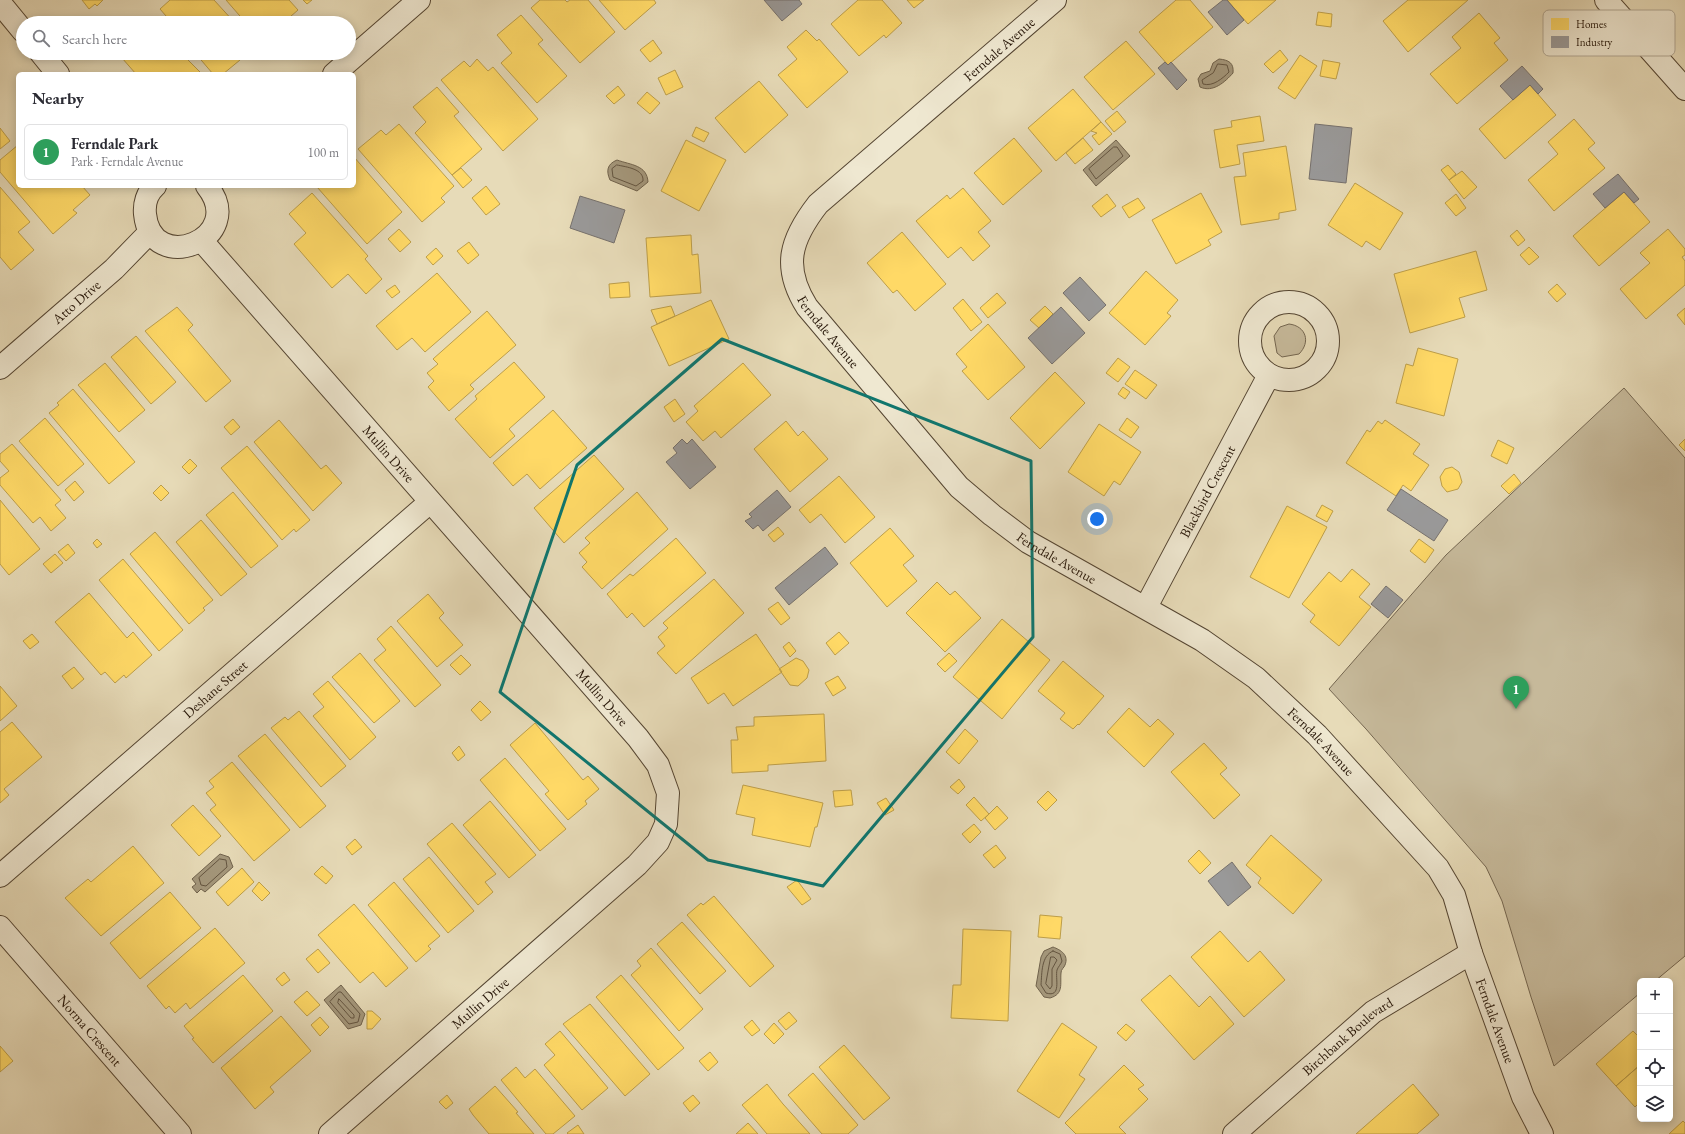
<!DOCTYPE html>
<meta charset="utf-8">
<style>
body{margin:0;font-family:"EB Garamond",serif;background:#f2f2f3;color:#2b2b33}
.controls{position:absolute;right:12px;bottom:12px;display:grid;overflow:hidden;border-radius:6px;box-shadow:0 2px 10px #0003}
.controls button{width:36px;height:36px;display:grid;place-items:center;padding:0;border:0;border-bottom:1px solid #e1e1e2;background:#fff;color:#2b2b33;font:20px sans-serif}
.you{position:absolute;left:1097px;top:519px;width:14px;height:14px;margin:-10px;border:3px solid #fff;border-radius:50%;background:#1a73e8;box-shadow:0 0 0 6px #1a73e833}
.badge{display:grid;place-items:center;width:26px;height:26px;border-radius:50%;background:#111827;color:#fff;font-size:13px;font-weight:700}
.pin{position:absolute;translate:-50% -33px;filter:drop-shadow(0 1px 2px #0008)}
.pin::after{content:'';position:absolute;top:21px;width:14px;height:12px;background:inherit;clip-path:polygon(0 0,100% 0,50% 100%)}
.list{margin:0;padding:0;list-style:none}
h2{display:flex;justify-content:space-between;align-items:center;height:52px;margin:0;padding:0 16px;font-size:17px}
h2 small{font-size:13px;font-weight:400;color:#7c7c81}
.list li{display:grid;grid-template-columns:26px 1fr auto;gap:12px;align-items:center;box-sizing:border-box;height:56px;margin:0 8px 8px;padding:0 8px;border:1px solid #e1e1e2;border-radius:6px}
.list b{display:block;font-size:15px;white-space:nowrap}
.list p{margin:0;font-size:13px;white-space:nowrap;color:#7c7c81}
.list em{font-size:13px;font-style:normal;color:#7c7c81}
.icon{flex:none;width:22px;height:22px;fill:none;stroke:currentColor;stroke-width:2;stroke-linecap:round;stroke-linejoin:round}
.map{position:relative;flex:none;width:1685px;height:1134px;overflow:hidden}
.search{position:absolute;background:#fff;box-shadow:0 2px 10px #0003;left:16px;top:16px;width:340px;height:44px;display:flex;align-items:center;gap:10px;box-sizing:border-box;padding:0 14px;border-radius:22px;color:#7c7c81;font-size:15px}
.panel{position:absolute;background:#fff;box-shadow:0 2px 10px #0003;left:16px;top:72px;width:340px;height:116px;border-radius:6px}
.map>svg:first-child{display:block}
.green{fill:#c6b99a;stroke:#746650}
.water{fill:#a4977b;stroke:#70624c}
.homes{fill:#ffd966;stroke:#bd9e49}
.industry{fill:#999;stroke:#76716d}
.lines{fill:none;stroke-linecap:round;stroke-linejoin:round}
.shore{stroke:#645540;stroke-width:1}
.street-casing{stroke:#544532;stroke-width:24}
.street{stroke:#efe8d1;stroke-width:22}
.marked{fill:none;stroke:#0f766e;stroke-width:3;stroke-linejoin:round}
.labels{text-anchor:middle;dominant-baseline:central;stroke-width:4;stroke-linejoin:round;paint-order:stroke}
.street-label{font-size:14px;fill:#231306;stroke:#efe8d1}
.key{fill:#efe8d1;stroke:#b2a894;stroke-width:1}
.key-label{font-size:11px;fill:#231306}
</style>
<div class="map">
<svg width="1685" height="1134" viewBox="0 0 1685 1134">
<rect width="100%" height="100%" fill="#e7dbb8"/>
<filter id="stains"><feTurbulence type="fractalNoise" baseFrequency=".005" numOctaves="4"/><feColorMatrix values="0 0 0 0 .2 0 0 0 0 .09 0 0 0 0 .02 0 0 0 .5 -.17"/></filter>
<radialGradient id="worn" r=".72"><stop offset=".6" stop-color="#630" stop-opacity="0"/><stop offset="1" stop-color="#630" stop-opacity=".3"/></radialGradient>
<path class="green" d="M1289 324C1306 326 1311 342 1299 354L1282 357 1277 353 1274 336 1280 327Z
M1624 388 1685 458V956L1655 981H1640V993L1554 1066 1531 997 1502 901 1486 867 1366 729 1329 689 1446 555Z"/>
<path class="water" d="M1219 59C1229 60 1234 63 1233 73 1225 82 1213 93 1200 87L1198 79 1201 74 1210 71 1213 63Z
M1116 140 1130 156 1096 186 1083 170Z
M617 160C631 165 647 165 648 182L637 191 610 180C606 171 607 164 617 160Z
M220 854 229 857 233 867 205 892 201 889 197 893 192 887 196 884 192 879Z
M1053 947C1061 950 1069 955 1065 965 1064 968 1061 969 1061 973 1060 984 1064 994 1050 998L1044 997 1036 986 1041 957 1044 951Z
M341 985 365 1014 361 1025 348 1029 324 1000Z"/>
<path class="homes" d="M82 0H103L97 6 95 4 89 9Z
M170 0H214L235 23H172L160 9Z
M226 0H289L298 10 283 23H266L260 16 253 23H246Z
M303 0H312L307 4Z
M540 0H565L567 2 570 0H588L615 32 580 63 531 8Z
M599 0H654L656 3 625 30Z
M858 0H882L902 23 886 38 884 35 859 56 831 24Z
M907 0H924L914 8Z
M1176 0H1190L1213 27 1168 65 1139 32Z
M1227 0H1276L1248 24Z
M1408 0H1468L1408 52 1383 21Z
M1318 12 1332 14 1331 27 1316 25Z
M1479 13 1500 38 1494 43 1508 60 1457 104 1430 74 1461 48 1452 37Z
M521 15 543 40 538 44 567 76 537 103 501 63 512 53 497 35Z
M806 30 817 41 819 39 848 72 807 108 778 75 797 59 787 47Z
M653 40 662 53 650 62 640 50Z
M1126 41 1155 74 1113 110 1084 77Z
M1280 50 1288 60 1273 73 1264 64Z
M128 53H181L202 74H136L122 58Z
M197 53H237L235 55 240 60 223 74H213L196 54Z
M1300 55 1317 66 1295 99 1278 88Z
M477 59 488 71 493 67 538 119 503 151 441 80 464 61 470 67Z
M1323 60 1340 63 1336 79 1320 76Z
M675 70 683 87 666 95 658 78Z
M759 81 788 115 745 153 715 118Z
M1530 85 1556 115 1505 159 1479 129Z
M618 86 625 95 614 104 606 96Z
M437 87 459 112 454 116 482 149 452 175 415 133 426 122 413 107Z
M1073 89 1101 122 1056 161 1028 128Z
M647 92 660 103 650 114 637 103Z
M1117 111 1126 122 1114 132 1105 121Z
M1260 116 1264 141 1237 145 1240 164 1220 168 1214 130 1232 127 1231 121Z
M1574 119 1595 143 1588 149 1605 168 1554 211 1528 180 1558 154 1548 142Z
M1101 122 1112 134 1099 145 1092 136 1097 133 1091 131Z
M399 124 454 186 441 198 445 202 422 222 358 149 381 130 386 135Z
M696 127 709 133 704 142 692 136Z
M0 128 10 141 0 149Z
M1014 138 1042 171 1003 205 974 173Z
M1083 138 1093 150 1075 164 1066 153Z
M686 140 726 160 699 211 661 191Z
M18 145V186H82L90 195 73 210 77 213 53 234 0 172V160Z
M1286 146 1296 210 1279 213V219L1241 225 1234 177 1246 176 1243 153Z
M354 157 402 212 367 244 317 187 354 186Z
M1448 165 1456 174 1449 180 1441 170Z
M461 168 472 180 463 188 452 175Z
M1462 171 1477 187 1464 199 1449 180Z
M1355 183 1403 213 1380 250 1366 241 1362 247 1328 225Z
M486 186 500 204 486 215 472 198Z
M0 187 30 222 18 232 34 250 11 270 0 257Z
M963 188 991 221 978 232 990 246 973 261 961 247 948 258 916 221 947 195 950 199Z
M1624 192 1650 222 1599 266 1573 236Z
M312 193 368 256 365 259 382 279 366 294 348 274 332 288 294 244 306 233 289 214Z
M1201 193 1222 232 1208 240 1211 245 1176 264 1152 220Z
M1107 194 1116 206 1101 217 1092 206Z
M1456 194 1466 208 1456 216 1445 203Z
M1138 198 1145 208 1129 218 1122 207Z
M399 229 411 242 400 252 388 239Z
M1668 229 1685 249V255L1682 257 1685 261V285L1646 319 1620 289 1650 263 1640 253Z
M1517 230 1525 240 1518 246 1510 236Z
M902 232 946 284 915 311 897 290 893 293 867 263Z
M691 235 692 255 698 254 701 293 650 297 646 238Z
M469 242 479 255 468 264 457 251Z
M1529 247 1539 257 1529 265 1520 255Z
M436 248 443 256 433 265 426 257Z
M1476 251 1487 290 1459 298 1465 317 1410 333 1394 274Z
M1146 271 1178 300 1167 313 1171 316 1145 345 1109 313Z
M437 273 471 312 425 352 412 338 397 350 376 326Z
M629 282 630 297 610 298 609 284Z
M1557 284 1566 294 1557 302 1548 292Z
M395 285 400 292 392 298 386 291Z
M997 293 1006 303 988 318 980 308Z
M963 299 982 322 971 331 953 308Z
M711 300 729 339 669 366 651 327Z
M671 306 675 316 657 324 651 310Z
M1045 306 1053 314 1039 328 1030 320Z
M177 307 193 325 188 330 231 381 206 402 145 331Z
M1685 308V325L1677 315Z
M487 311 516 345 470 385 474 389 449 411 428 387 434 381 427 373 438 364 433 359Z
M988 324 1025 367 988 400 962 371 967 367 956 354Z
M136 336 176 382 151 404 111 357Z
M1418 348 1458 359 1444 416 1396 403 1406 364 1413 366Z
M1118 358 1130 367 1118 382 1106 373Z
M514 362 545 397 509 429 515 436 490 458 455 419 477 399 475 396Z
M105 363 145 410 119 432 78 385Z
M743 363 771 395 721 438 715 431 703 441 686 422 698 411 694 406Z
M1135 370 1157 385 1146 399 1125 384Z
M1055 372 1085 403 1040 449 1010 418Z
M1123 387 1130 392 1125 399 1118 394Z
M73 389 135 462 109 484 49 413 59 405 57 403Z
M675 399 685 414 674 422 664 407Z
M553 410 587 448 540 489 527 474 513 486 493 463Z
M45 418 84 464 58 486 19 441Z
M1127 418 1139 427 1131 438 1119 430Z
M233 419 240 427 231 435 224 427Z
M279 420 321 469 326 465 342 483 313 511 254 442Z
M1385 420 1420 444 1413 454 1429 465 1411 491 1403 485 1396 496 1346 463 1367 430 1370 432 1378 421 1382 424Z
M786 421 798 436 803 431 828 459 790 492 754 449Z
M1099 424 1141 452 1120 485 1114 481 1104 496 1068 472Z
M1685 439V451L1679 445Z
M1498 440 1514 448 1507 464 1491 456Z
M12 444 61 500 55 505 66 518 51 531 40 517 33 523 0 485V478L9 471 0 461V454Z
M247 446 310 520 296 532 294 529 282 540 221 468Z
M594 455 624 489 564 543 534 508Z
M190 459 197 466 189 474 182 467Z
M1452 467 1459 472 1462 482 1458 489 1447 492 1442 486 1440 477 1445 469Z
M1514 474 1521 483 1509 494 1501 486Z
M839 476 875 517 845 543 821 514 810 523 799 510Z
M75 481 84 492 74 501 65 490Z
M161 485 169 493 161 501 153 493Z
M233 492 278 546 251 568 206 515Z
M637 492 668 529 602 589 582 567 587 562 579 553 590 543 585 538Z
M0 500 40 549 9 575 0 564Z
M1322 505 1333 511 1327 522 1316 516Z
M1287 506 1327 527 1289 598 1250 577Z
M201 520 247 574 221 596 176 542Z
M778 527 784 534 774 542 768 535Z
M890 528 914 556 903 565 917 581 887 607 850 563Z
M155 532 213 600 203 608 205 610 189 624 130 554Z
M676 538 706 573 644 627 632 613 627 618 607 594 630 574 633 576Z
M97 539 102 544 97 548 93 543Z
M1419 539 1434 550 1425 563 1410 551Z
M68 544 75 553 66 561 58 552Z
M55 554 63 563 51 573 43 564Z
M123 559 183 630 159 651 99 580Z
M1352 569 1370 584 1359 597 1371 607 1339 646 1310 622 1315 615 1302 604 1329 572 1341 582Z
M714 579 744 613 676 674 657 653 665 646 658 637 668 628 663 623Z
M937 582 950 595 955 591 981 618 945 652 906 613Z
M89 593 127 638 133 632 152 655 126 678 124 675 115 683 105 672 101 675 55 622Z
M428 594 444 613 439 618 463 645 437 667 397 621Z
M778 602 790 618 781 625 768 609Z
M1002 619 1050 660 1002 719 953 677Z
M391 626 441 685 415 707 374 660 386 650 377 639Z
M839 632 849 643 835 655 826 643Z
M32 634 39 642 30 649 23 641Z
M756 634 782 672 733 706 724 693 708 704 691 678Z
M789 642 796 651 790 657 783 647Z
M360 653 400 701 374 723 332 677Z
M949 653 957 661 945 672 937 664Z
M461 655 471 665 460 675 450 665Z
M796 658 803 661 809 670 807 678 798 686 790 685 779 669Z
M1063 661 1104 696 1079 725 1078 724 1073 729 1060 719 1065 713 1038 691Z
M74 667 84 679 72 689 62 676Z
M838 676 846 688 833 696 825 683Z
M328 681 376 737 350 760 313 716 324 707 313 694Z
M0 686 17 706 0 721Z
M480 701 491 712 481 721 471 710Z
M1129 708 1150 727 1158 719 1174 734 1144 767 1107 732Z
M299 711 346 766 321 787 271 728 285 717 288 720Z
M824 714 826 761 768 765V771L732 773 731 740H738L736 727 754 726V717Z
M12 722 42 757 4 789 9 795 0 803V732Z
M535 723 583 780 588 776 599 789 585 801 587 804 568 820 545 794 549 791 510 745Z
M965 729 978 741 959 764 946 752Z
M265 734 326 806 300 828 238 756Z
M1204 743 1227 768 1220 774 1240 795 1214 819 1171 772Z
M459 746 465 755 458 761 452 753Z
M505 758 566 829 540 851 480 780Z
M232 762 290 830 254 861 210 810 216 805 206 793 214 787 209 781Z
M959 779 965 787 958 794 950 787Z
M743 785 823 803 817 827H815L810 847 752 835 755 818 736 814Z
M851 790 853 805 835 807 833 791Z
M1048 791 1057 800 1046 811 1037 802Z
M974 797 989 814 981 821 966 805Z
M886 798 894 810 885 815 877 803Z
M490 801 536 855 509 878 463 825Z
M193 805 221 836 199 856 171 825Z
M997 806 1008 818 995 830 985 818Z
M452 823 496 874 485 882 493 892 478 905 427 844Z
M974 824 981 832 970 843 962 834Z
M1271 835 1322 880 1293 914 1258 883 1261 878 1246 865Z
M355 839 362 847 352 855 346 847Z
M996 845 1006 858 994 868 983 855Z
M133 846 164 883 101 936 65 898 88 879 91 882Z
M1199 850 1211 863 1200 874 1188 861Z
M429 857 474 911 448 933 403 879Z
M322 866 333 876 326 884 314 874Z
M242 868 254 882 228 906 216 892Z
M797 880 811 899 802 905 787 887Z
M259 882 270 893 262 901 252 891Z
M394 882 440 936 428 946 431 949 416 962 368 905Z
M170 892 201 928 140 979 110 943Z
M714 896 774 966 750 987 687 915 701 903 703 905Z
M354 904 408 968 386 987 373 972 360 983 318 935Z
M1040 915 1062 917 1060 939 1038 937Z
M682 922 726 971 700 994 657 944Z
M215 928 245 963 190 1009 186 1003 175 1013 169 1006 166 1009 147 986Z
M963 929 1011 931 1008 1021 951 1018 953 985H961Z
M1220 931 1248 962 1260 951 1285 980 1244 1017 1191 957Z
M651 948 703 1009 679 1031 631 975 641 966 637 961Z
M318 949 330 963 318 973 306 959Z
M284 972 290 980 282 986 276 979Z
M243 975 273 1011 213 1063 192 1039 194 1038 184 1026Z
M621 975 684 1048 658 1070 596 997Z
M1170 975 1199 1007 1210 996 1234 1024 1194 1060 1141 1000Z
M307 991 320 1005 307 1016 294 1002Z
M590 1004 650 1074 625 1096 563 1024Z
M367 1011H372L381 1019 372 1029H367Z
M789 1012 797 1021 786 1030 778 1021Z
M281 1016 311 1051 270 1087 274 1092 255 1109 221 1068Z
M320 1017 329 1027 320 1036 311 1025Z
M752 1020 760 1030 752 1036 744 1027Z
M774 1023 784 1034 774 1044 764 1034Z
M1062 1023 1097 1047 1079 1075 1085 1079 1059 1118 1017 1091Z
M1126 1024 1135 1031 1126 1041 1117 1033Z
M560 1031 608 1088 582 1110 544 1065 555 1055 545 1044Z
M1633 1031 1640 1038V1065L1616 1086 1596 1064Z
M844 1045 890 1098 864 1120 819 1067Z
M0 1046 13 1061 0 1072Z
M710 1052 718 1062 708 1071 699 1061Z
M1124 1065 1144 1085 1138 1089 1148 1099 1119 1127 1126 1134H1076L1065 1123Z
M1640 1065V1102L1635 1107 1616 1086Z
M516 1067 525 1078 535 1069 575 1116 553 1134H546L501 1080Z
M813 1073 858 1125 848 1134H822L788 1095Z
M767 1084 783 1104 810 1134H767L757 1122 742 1105Z
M1413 1084 1439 1115 1417 1134H1356Z
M495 1086 518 1112 516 1113 534 1134H489L473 1115 469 1109Z
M447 1095 453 1103 446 1109 439 1102Z
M693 1095 700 1103 690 1112 683 1103Z
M1683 1121 1685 1123V1134H1669Z
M748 1123 758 1134H736Z
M578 1125 584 1134H568L567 1133Z"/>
<path class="industry" d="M764 0H799L802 4 782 21Z
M1223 0H1227L1244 20 1227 35 1208 12Z
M1165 62 1168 65 1171 62 1187 80 1177 90 1158 68Z
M1522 66 1543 89 1538 94 1530 85 1513 100 1500 86Z
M1315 124 1352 128 1346 183 1309 179Z
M1618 174 1639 199 1634 203 1624 192 1605 208 1593 194Z
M580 196 625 210 614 243 570 228Z
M1080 277 1106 305 1089 321 1063 293Z
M1061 307 1085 333 1052 364 1028 338Z
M682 439 687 444 692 439 716 467 690 489 666 462 677 453 673 448Z
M1401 489 1448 520 1434 541 1387 510Z
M777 490 791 507 763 531 758 525 753 529 745 521 752 517 749 514Z
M825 547 838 564 789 605 775 588Z
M1386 586 1403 600 1388 618 1371 604Z
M1232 862 1251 887 1228 906 1208 881Z"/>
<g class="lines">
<path class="shore" d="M1218 64 1227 65 1229 72C1223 78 1213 87 1203 84L1202 80 1213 73Z
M1114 147H1117L1123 156 1096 179 1089 169Z
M617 165C627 167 644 169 643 181L636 186 613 177 612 169Z
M220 859 226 860 227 867 206 886 201 885 199 878Z
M1053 951 1060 954 1062 961C1061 964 1058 967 1057 970 1055 978 1062 998 1046 993L1041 985C1042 973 1041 956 1053 951Z
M1051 957H1054L1057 960 1052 969V986L1050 989 1046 984Z
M339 992H341L360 1014 358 1022 349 1024 330 1002Z
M339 999 354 1015V1018H351L338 1003Z"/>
<g class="street-casing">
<g id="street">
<path id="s1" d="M1055 0 818 204C790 240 782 267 807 307L959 487 992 515 1028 542 1202 640 1256 678 1317 735 1438 868 1454 895 1471 953 1523 1097 1542 1134"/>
<path d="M1606 0 1685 89"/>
<path d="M0 3 23 31"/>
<path d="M41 53 58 74"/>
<path d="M334 74 419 0"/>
<path d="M155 186C147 193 144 204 145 214 151 277 249 239 207 186"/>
<path id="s2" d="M202 241 638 738 658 765 668 793 666 824 658 842 637 865 330 1134"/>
<circle cx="1289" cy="341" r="39"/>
<path id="s3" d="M0 368 114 269 150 232"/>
<path id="s4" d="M1146 607 1269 375"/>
<path id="s5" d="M0 876 430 502"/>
<path id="s6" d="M0 927 180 1134"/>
<path id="s7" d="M1234 1134 1373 1012 1471 953"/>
</g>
</g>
<use href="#street" class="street"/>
</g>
<path class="marked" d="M722 339 1031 461 1033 637 823 886 708 860 500 692 577 465Z"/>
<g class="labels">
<g class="street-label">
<text transform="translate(999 49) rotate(-41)">Ferndale Avenue</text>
<text stroke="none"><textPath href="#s3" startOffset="101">Atto Drive</textPath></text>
<text stroke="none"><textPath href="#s1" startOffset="458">Ferndale Avenue</textPath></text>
<text stroke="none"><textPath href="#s2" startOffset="283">Mullin Drive</textPath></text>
<text stroke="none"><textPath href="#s4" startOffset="131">Blackbird Crescent</textPath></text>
<text stroke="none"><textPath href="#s1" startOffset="782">Ferndale Avenue</textPath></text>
<text stroke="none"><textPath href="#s5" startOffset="285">Deshane Street</textPath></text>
<text stroke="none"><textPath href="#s2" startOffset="607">Mullin Drive</textPath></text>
<text stroke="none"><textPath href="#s1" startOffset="1106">Ferndale Avenue</textPath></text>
<text transform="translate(480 1003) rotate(-41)">Mullin Drive</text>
<text stroke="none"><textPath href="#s1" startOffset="1442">Ferndale Avenue</textPath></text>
<text stroke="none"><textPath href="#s6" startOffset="137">Norma Crescent</textPath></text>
<text stroke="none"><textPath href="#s7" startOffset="150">Birchbank Boulevard</textPath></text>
</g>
</g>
<rect x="1543" y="10" width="132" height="46" rx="6" class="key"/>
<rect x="1551" y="18" width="18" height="12" fill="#ffd966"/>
<rect x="1551" y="36" width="18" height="12" fill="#999"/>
<g class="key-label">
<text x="1576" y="28">Homes</text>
<text x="1576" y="46">Industry</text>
</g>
<rect width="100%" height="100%" filter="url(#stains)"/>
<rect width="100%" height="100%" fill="url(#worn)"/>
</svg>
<div class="controls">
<button>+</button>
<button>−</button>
<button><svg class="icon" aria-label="locate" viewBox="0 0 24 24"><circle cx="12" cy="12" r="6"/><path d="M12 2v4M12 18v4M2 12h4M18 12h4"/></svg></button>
<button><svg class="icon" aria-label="layers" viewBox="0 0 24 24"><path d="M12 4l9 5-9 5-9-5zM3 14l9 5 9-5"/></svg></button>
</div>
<div class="you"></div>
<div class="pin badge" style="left:1516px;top:709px;background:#2e9e5b">1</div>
<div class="search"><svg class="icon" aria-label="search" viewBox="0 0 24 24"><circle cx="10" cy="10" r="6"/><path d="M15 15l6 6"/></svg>Search here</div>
<section class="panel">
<h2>Nearby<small></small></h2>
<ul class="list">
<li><span class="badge" style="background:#2e9e5b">1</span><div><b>Ferndale Park</b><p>Park · Ferndale Avenue</p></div><em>100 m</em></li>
</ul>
</section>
</div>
